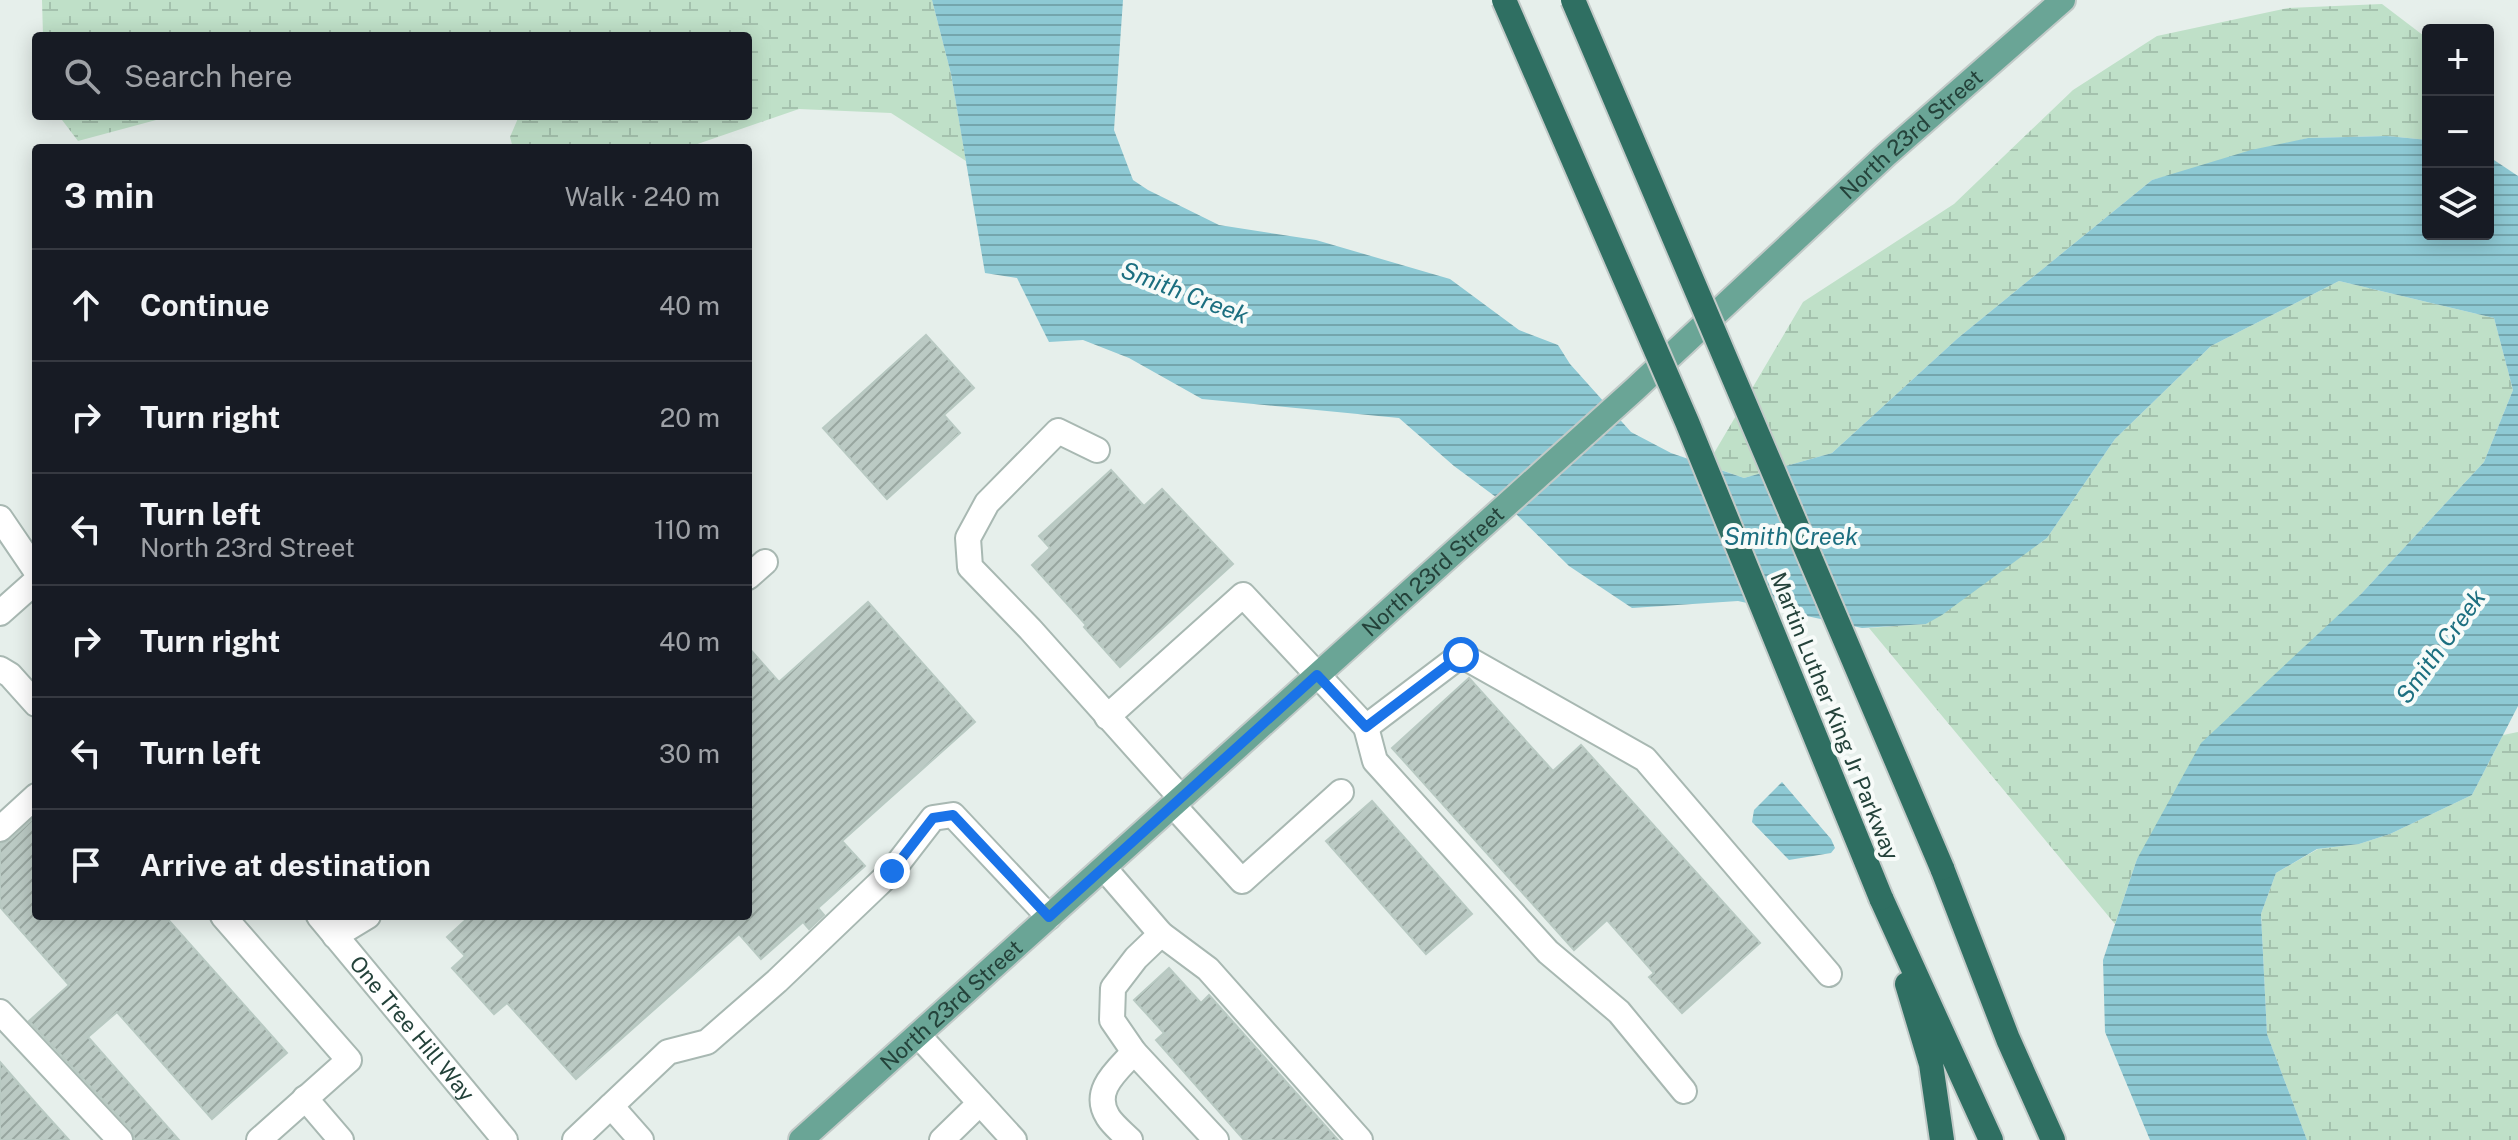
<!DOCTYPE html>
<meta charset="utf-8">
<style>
body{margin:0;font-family:"Public Sans",sans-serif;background:#20242c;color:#f1f3f6}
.controls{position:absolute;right:24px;top:24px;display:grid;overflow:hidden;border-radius:8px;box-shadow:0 4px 20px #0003}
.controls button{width:72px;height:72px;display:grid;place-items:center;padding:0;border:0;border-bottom:2px solid #363941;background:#171b24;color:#f1f3f6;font:40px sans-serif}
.stop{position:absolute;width:24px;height:24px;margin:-18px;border:6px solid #1a73e8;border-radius:50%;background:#fff}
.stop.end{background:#1a73e8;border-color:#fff;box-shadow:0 2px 8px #0008}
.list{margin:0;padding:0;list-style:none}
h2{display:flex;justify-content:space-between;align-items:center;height:104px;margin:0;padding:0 32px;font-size:34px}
h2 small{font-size:26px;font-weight:400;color:#9ea1a6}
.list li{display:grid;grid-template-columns:52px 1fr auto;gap:24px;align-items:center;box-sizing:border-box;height:112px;padding:0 32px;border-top:2px solid #363941}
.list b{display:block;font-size:30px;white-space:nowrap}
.list p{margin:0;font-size:26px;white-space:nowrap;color:#9ea1a6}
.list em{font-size:26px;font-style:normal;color:#9ea1a6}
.icon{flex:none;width:44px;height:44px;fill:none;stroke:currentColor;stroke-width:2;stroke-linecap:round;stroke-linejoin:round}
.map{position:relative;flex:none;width:2518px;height:1140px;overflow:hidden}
.search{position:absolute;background:#171b24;box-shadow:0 4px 20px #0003;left:32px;top:32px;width:720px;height:88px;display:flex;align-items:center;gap:20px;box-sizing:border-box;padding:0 28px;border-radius:8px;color:#9ea1a6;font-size:30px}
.panel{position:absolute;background:#171b24;box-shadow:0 4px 20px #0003;left:32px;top:144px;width:720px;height:776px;border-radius:8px}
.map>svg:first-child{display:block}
.wetland{fill:url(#wetland-marsh)}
.water{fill:url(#water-rules)}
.building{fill:url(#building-hatch);stroke:#b8c9c2;stroke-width:2}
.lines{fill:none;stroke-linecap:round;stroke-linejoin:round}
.minor-casing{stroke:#a8b8b2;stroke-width:28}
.major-casing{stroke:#c2cac8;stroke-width:28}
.highway-casing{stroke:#c2cac8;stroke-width:28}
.minor{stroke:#fff;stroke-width:24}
.major{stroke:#6aa596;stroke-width:24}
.highway{stroke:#2f6f62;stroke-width:24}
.highway-bridge-casing{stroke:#c2cac8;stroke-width:28;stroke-linecap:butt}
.highway-bridge{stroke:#2f6f62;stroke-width:24}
.route{stroke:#1a73e8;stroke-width:10}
.labels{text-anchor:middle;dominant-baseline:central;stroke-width:8;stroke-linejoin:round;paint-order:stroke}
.street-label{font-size:22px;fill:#24423a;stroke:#f7fbf9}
.water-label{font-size:24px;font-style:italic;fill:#1c6f80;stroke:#f7fbf9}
</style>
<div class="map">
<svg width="2518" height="1140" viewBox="0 0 2518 1140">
<defs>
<pattern id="wetland-marsh" width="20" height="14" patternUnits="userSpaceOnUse" patternTransform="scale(2)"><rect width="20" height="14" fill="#bfe0c8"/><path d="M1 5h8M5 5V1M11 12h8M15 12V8" fill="none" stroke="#a4c1ad"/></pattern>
<pattern id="water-rules" width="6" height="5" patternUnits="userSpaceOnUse" patternTransform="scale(2)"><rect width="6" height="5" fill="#8ec9d4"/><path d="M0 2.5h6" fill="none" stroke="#74a5ad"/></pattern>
<pattern id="building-hatch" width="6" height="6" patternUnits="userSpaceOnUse" patternTransform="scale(2)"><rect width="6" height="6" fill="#bbcac4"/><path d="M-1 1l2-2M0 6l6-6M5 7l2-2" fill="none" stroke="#98a6a0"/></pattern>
</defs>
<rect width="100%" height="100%" fill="#e6efeb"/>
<path class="wetland" d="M42 0H932L951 74 966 161 891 113 799 109 686 148H513L510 137 519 116H748V36H43Z
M2382 4 2428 39V140L2387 136 2308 138 2152 180 1958 338 1832 453 1744 478 1707 465 1803 302 1954 204 2073 90 2157 36 2288 8Z
M59 116H171L78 141Z
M2339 281 2494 318 2513 390 2484 462 2361 594 2137 859 2115 924 1869 628 1926 624 2047 538 2115 439 2211 346Z
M2518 732V1140H2307L2267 1034 2261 914 2276 873 2318 849 2359 844 2390 834 2472 795 2503 735Z"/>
<path class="water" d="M932 0H1123L1114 130 1133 180 1148 190 1219 225 1316 240 1450 279 1519 330 1558 345 1570 364 1631 432 1671 453 1744 478 1832 453 1958 338 2152 180 2251 150 2308 138 2387 136 2428 140V234H2488V156L2518 176V706L2472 795 2390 834 2359 844 2317 849 2276 873 2261 914 2267 1034 2307 1140H2150L2105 1032 2103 960 2137 859 2201 743 2361 594 2484 462 2513 390 2494 318 2339 281 2211 346 2115 439 2047 538 1942 615 1926 624 1862 628 1738 601 1632 608 1569 566 1508 506 1454 466 1399 418 1202 399 1129 358 1083 340 1049 342 1017 278 985 273 951 74Z
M1782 782 1831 839 1835 848 1831 853 1789 860 1752 822 1754 810Z"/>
<path class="building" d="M926 335 974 388 944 415 960 433 887 499 823 428Z
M1111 470 1144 506 1162 489 1233 564 1120 667 1084 627 1086 625 1032 565 1050 548 1039 536Z
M868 602 975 722 842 841 865 866 818 908 824 915 809 929 803 922 761 959 739 934 576 1079 507 1003 494 1014 452 968 465 956 447 937 470 916H748V647L779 682Z
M1469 678 1553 771 1581 745 1760 943 1682 1013 1649 977 1654 973 1607 920 1574 950 1392 748Z
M1372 801 1472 914 1426 954 1326 841Z
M36 816V916H165L287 1053 212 1119 117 1012 88 1037 179 1140H135L131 1130 29 1021 69 985 0 907V844L10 840Z
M1169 968 1201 1003 1209 995 1338 1140H1244L1156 1040 1164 1033 1134 1000Z
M0 1062 40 1108 69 1140H0Z"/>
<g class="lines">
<g class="minor-casing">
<g id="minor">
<path d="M1097 450 1058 431 987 503 968 538 970 567 1030 629 1181 798"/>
<path d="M0 518 36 571"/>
<path d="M748 577 765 562"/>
<path d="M0 613 36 581"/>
<path d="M0 669 10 675 36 704"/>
<path d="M1107 717 1243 595 1366 727 1461 655 1645 759 1829 974"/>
<path d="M1366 727 1375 761 1548 952 1619 1012 1684 1091"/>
<path d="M1173 805 1242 881 1341 792"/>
<path d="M0 829 36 796"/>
<path d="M1104 868 1161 934 1208 969 1360 1140"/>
<path d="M223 916 349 1060 259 1140"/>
<path id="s1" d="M319 916 505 1140"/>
<path d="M1161 934 1136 958 1113 988 1112 1020 1134 1052 1216 1140"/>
<path d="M335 936 368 916"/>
<path d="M0 1012 120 1140"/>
<path d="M918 1035 1014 1140"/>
<path d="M305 1098 341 1140"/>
<path d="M611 1106 641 1140"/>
<path d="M575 1140 668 1052 707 1042 777 981 892 871 933 818 953 815 1049 917"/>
<path d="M942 1140 980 1103"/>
<path d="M1130 1140C1123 1133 1113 1125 1108 1117 1091 1090 1118 1070 1134 1052"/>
</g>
</g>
<g class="major-casing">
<g id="major">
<path id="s2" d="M801 1140 1634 390 1886 155 2063 0"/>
</g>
</g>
<g class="highway-casing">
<path id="highway" d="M1942 868 2008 1039 2053 1140
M1881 898 1991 1140
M1907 984 1931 1064 1942 1140"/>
</g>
<use href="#minor" class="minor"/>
<use href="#major" class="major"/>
<use href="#highway" class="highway"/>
<g class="highway-bridge-casing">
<path id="highway-bridge" d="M1504 0 1687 422 1881 898
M1573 0 1942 868"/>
</g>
<use href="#highway-bridge" class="highway-bridge"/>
</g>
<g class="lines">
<path class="route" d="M892 871 933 818 953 815 1049 917 1317 675 1366 727 1461 655"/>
</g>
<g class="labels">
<g class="street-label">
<text stroke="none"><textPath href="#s2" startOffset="1498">North 23rd Street</textPath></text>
<text stroke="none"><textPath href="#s2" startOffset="850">North 23rd Street</textPath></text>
<text transform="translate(1835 716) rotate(68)">Martin Luther King Jr Parkway</text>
<text stroke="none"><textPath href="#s2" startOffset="202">North 23rd Street</textPath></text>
<text stroke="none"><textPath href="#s1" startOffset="146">One Tree Hill Way</textPath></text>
</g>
<g class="water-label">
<text transform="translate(1185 292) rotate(21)">Smith Creek</text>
<text x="1791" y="536">Smith Creek</text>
<text transform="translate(2440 646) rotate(-54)">Smith Creek</text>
</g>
</g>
</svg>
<div class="controls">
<button>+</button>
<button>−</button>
<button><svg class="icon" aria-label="layers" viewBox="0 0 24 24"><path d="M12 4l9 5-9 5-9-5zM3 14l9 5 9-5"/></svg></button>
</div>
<div class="stop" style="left:1461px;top:655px"></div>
<div class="stop end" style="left:892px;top:871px"></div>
<div class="search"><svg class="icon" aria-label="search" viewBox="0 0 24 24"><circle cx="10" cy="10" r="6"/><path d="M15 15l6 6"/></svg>Search here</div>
<section class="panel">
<h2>3 min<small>Walk · 240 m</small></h2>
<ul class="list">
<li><svg class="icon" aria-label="ahead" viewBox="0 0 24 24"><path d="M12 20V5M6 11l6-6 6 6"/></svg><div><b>Continue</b></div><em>40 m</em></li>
<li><svg class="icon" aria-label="right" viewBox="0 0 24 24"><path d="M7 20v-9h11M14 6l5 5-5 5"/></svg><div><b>Turn right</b></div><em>20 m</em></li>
<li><svg class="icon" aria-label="left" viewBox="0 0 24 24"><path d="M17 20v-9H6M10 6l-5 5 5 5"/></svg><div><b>Turn left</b><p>North 23rd Street</p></div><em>110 m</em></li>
<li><svg class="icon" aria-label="right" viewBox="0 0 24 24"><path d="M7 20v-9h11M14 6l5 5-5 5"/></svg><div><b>Turn right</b></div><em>40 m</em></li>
<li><svg class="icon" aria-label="left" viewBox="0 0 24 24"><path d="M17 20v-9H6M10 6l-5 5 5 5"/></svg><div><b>Turn left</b></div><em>30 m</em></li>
<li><svg class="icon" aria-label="arrive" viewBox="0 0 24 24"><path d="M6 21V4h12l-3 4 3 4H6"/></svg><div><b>Arrive at destination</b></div></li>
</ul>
</section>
</div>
